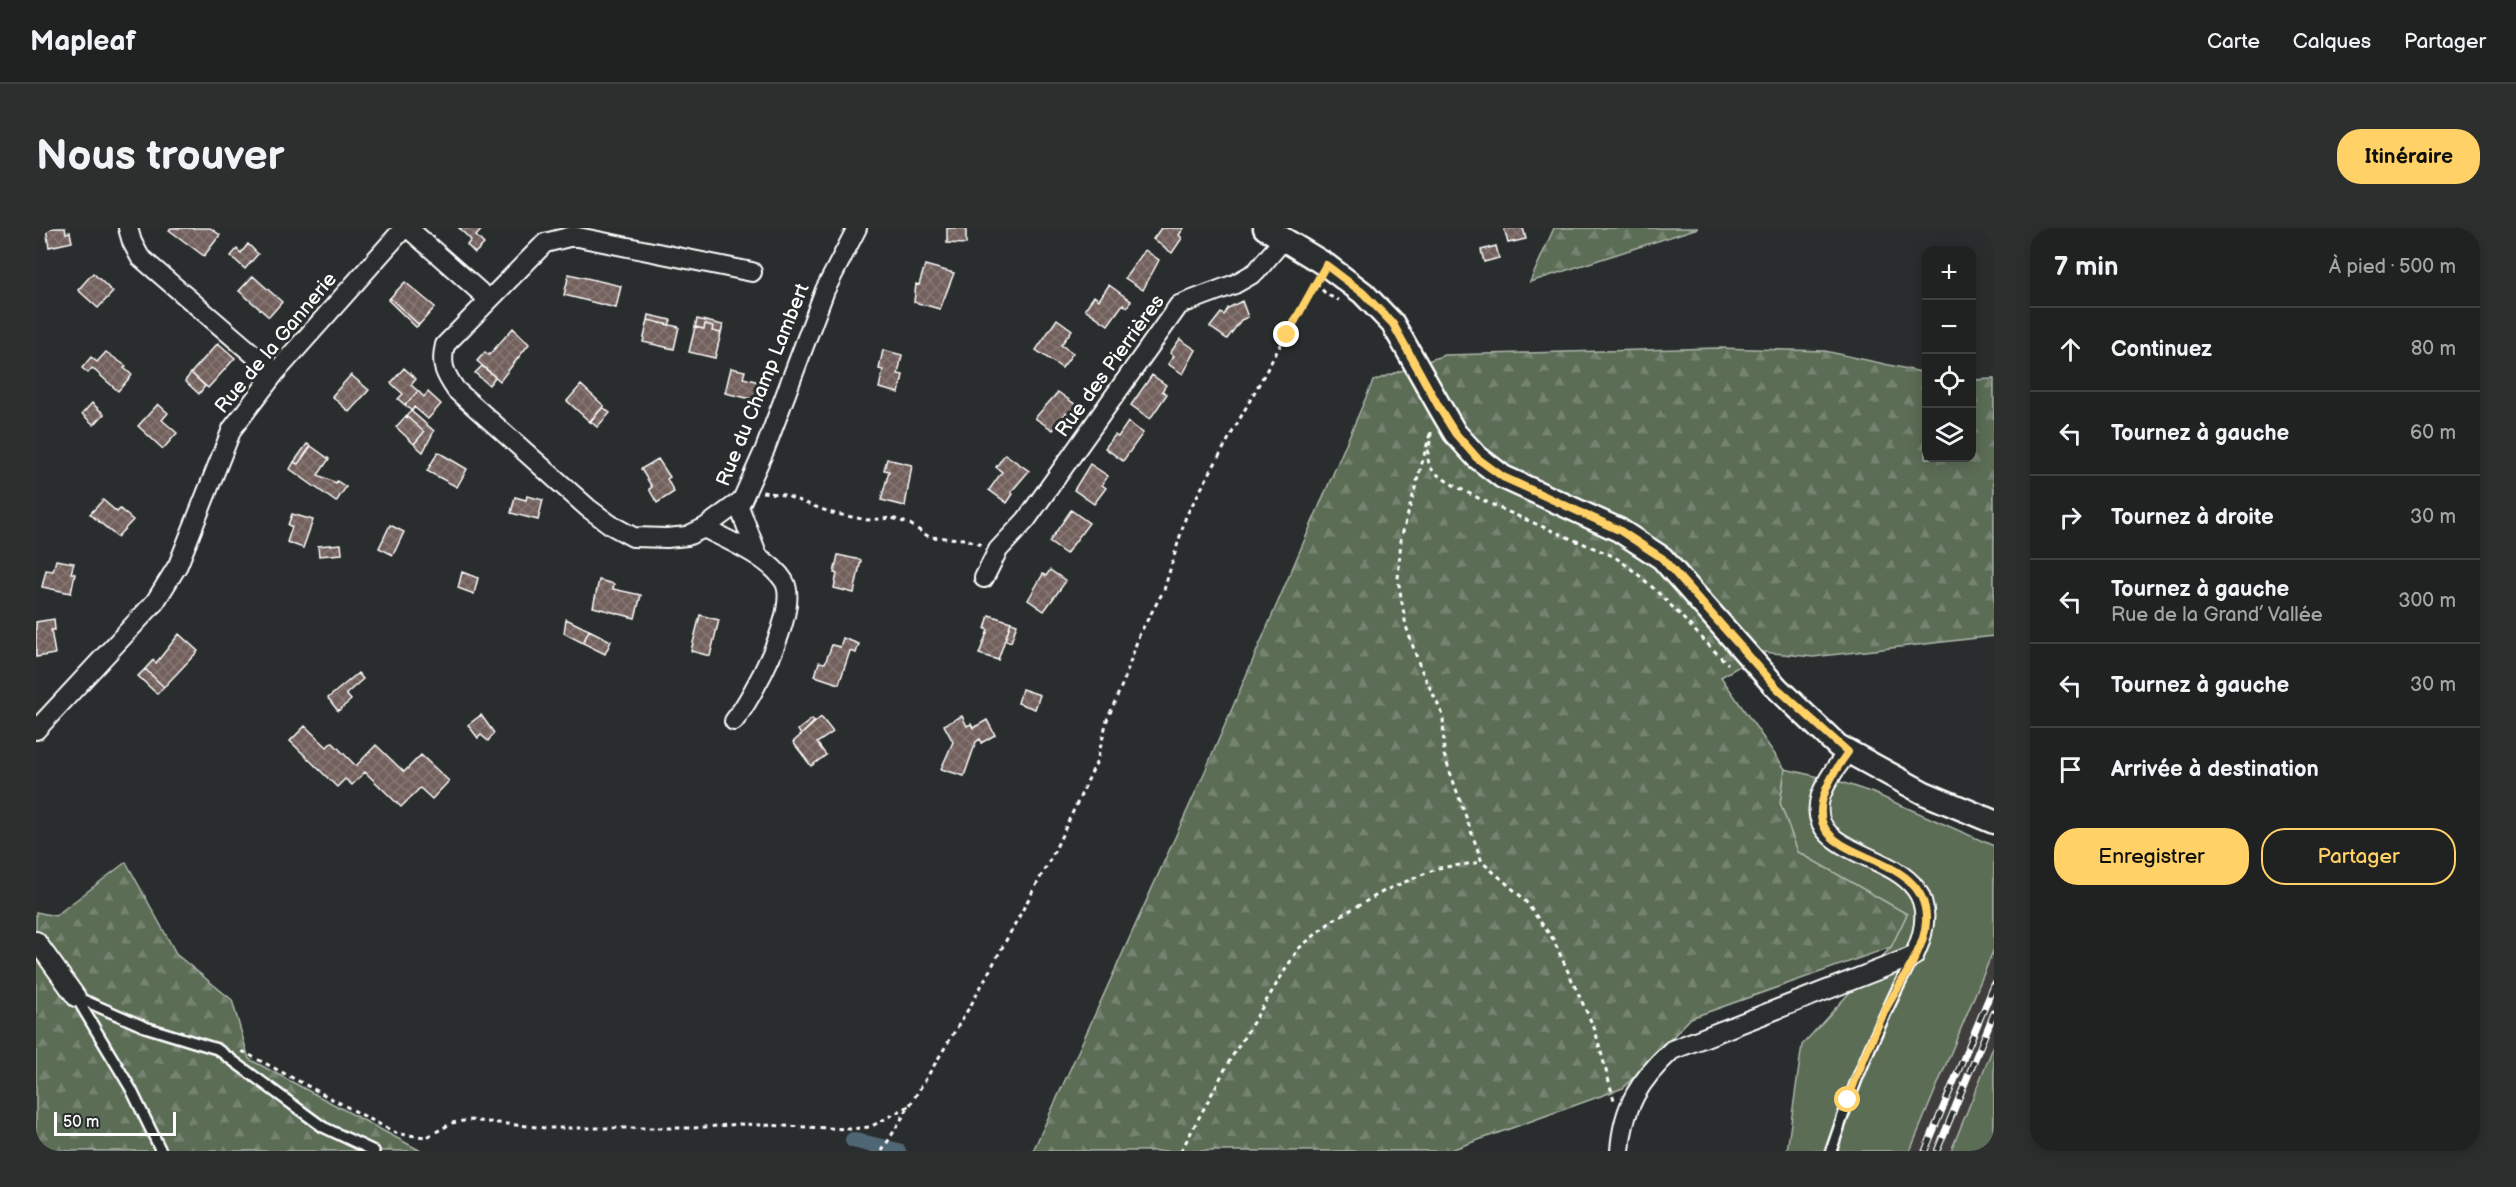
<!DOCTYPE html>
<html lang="fr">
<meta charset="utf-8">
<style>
body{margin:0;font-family:"Balsamiq Sans",sans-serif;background:#2d2f2f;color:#f1f3f6}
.controls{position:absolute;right:18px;top:18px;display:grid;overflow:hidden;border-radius:12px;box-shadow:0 3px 15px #0003}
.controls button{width:54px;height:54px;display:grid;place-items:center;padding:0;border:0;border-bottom:2px solid #3d3f40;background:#202222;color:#f1f3f6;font:30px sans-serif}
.scale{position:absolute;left:18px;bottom:15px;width:122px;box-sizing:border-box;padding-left:6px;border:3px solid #fff;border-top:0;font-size:16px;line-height:21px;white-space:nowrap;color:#fff;-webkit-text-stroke:4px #2a2d2e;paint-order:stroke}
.stop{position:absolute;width:18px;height:18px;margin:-14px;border:4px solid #ffd166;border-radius:50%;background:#fff}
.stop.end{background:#ffd166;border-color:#fff;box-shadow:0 2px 6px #0008}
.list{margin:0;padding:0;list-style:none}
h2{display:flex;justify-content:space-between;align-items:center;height:78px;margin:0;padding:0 24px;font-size:26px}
h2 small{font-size:20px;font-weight:400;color:#a2a4a5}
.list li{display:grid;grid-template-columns:39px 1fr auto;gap:18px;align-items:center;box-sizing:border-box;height:84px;padding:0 24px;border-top:2px solid #3d3f40}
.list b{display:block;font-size:22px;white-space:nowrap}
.list p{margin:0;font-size:20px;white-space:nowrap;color:#a2a4a5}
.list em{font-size:20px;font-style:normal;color:#a2a4a5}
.actions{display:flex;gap:12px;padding:18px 24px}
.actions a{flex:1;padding:14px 0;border:2px solid #ffd166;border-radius:24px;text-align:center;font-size:21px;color:#ffd166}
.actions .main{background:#ffd166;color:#111}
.icon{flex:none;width:33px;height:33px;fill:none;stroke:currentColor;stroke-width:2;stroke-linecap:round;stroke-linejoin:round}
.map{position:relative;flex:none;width:1958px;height:923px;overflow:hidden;border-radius:24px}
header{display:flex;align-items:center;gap:36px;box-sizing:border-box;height:84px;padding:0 30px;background:#202222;border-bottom:2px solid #3d3f40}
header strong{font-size:28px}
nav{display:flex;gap:33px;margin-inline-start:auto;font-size:21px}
.intro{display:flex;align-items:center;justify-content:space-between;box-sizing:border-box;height:144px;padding:0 36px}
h1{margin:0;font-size:42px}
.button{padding:15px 27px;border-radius:24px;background:#ffd166;color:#111;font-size:21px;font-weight:700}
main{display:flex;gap:36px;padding:0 36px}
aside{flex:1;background:#202222;border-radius:24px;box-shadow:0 3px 15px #0003}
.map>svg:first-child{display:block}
.built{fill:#403c3c}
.green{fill:#5b6d57;stroke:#adb6ab;stroke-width:1.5}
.forest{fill:url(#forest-firs);stroke:#adb6ab;stroke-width:1.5}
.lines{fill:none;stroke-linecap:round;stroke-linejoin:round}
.canal{stroke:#4f6674;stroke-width:16}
.building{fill:url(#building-cross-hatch);stroke:#fff;stroke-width:1.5}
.service-casing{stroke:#fff;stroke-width:14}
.minor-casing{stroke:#fff;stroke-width:22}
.tertiary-casing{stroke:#fff;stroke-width:27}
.path{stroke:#fff;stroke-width:3;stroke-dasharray:4.5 4.5;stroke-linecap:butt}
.service{stroke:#2a2d2e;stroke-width:9}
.minor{stroke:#2a2d2e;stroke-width:18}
.tertiary{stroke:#2a2d2e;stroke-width:22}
.rail-casing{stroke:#fff;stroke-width:7}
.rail{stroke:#2a2d2e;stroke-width:4.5;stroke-dasharray:14;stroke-linecap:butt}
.route{stroke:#ffd166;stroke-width:8}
.labels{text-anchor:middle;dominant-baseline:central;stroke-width:6;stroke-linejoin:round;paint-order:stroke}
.street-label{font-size:20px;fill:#fff;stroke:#2a2d2e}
</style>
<header>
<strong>Mapleaf</strong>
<nav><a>Carte</a><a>Calques</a><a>Partager</a></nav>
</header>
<div class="intro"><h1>Nous trouver</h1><a class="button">Itinéraire</a></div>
<main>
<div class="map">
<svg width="1958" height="923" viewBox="0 0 1958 923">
<defs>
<pattern id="forest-firs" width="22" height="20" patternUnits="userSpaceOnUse" patternTransform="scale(1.5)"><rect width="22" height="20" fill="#5b6d57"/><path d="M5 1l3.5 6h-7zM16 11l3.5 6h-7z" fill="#748370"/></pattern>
<pattern id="building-cross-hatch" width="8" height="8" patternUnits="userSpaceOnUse" patternTransform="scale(1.5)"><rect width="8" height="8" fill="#72605c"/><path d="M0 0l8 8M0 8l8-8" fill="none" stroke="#877874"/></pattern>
</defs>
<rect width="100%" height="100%" fill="#2a2d2e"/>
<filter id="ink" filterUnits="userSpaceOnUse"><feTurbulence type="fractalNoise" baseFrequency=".0167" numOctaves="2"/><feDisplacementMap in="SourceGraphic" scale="12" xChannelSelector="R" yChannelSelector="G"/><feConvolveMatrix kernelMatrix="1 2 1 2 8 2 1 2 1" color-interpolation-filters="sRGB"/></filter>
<g filter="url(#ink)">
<path class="built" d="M1958 721V817L1915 923H1874Z"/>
<path class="green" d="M1749 541 1805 554 1837 565 1958 618V721L1874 923H1751L1766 817 1855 719 1871 686 1762 624 1744 575Z
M1958 817V923H1915Z"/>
<path class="forest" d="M1518 0H1662L1494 54Z
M1682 120 1789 123 1890 145V230H1936V152L1958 151V408L1777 429 1727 424 1685 449 1749 541 1744 575 1762 624 1871 686 1855 719 1655 790 1587 860 1412 923H997L1170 541 1337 153 1408 127Z
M90 634 141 727 196 772 213 831 385 923H0V684L19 688Z"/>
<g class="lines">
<path class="canal" d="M817 912 862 923"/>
</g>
<path class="building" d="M10 0H29L30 5 34 4 36 14 13 19Z
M135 0H174L184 7 168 28 133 2Z
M423 0H447L440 8 448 16 439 25 431 17 435 12Z
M911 0H930V16L911 15Z
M1125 0H1148L1143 7 1146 10 1136 25 1117 11Z
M1468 0H1487L1490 11 1472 15Z
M212 16 222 26 209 41 195 28 201 21 205 25Z
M1460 18 1463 30 1448 34 1445 22Z
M1109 22 1123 32 1107 62 1089 50Z
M889 37 918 45 904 81 878 74 880 56 883 57Z
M57 45 77 64 62 80 42 62Z
M533 46 585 58 580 80 528 67Z
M217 48 246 74 233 89 203 63Z
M369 54 399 79 383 97 354 70Z
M1073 57 1095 73 1091 79 1087 76 1072 97 1049 81 1058 68 1063 72Z
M354 70 383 97 380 99 352 72Z
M1206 73 1212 89 1205 92 1191 111 1174 99 1185 85 1188 87 1192 80Z
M613 87 635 92 633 97 612 92Z
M661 91 687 97 685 105 676 103 677 98 669 96 668 101 659 99Z
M1021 91 1036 102 1025 117 1037 125 1026 140 1000 122Z
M612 92 643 99 638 121 607 114Z
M669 96 677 98 676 103 685 105 679 130 653 124 659 99 668 101Z
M477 100 493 116 464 153 441 133 449 124 453 127Z
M1144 111 1160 122 1147 146 1132 136 1138 128 1134 125Z
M182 115 199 130 172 160 155 145Z
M847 122 866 127 862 146 867 147 863 165 843 160 847 142 843 141Z
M70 124 90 138 88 140 96 147 82 163 56 140 52 145 46 140 55 129 61 134Z
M446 138 459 149 453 157 439 145Z
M368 140 380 151 375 157 382 163 369 177 362 171 367 166 355 155Z
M695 140 709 143 707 150 728 155 724 173 689 165Z
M155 145 169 158 163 166 149 153Z
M315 147 333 162 313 184 296 168Z
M1116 147 1130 157 1126 163 1131 166 1114 191 1095 177Z
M545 157 568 178 554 194 531 173Z
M382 163 388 169 392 164 405 176 392 191 378 179 376 183 369 177Z
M1022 164 1040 177 1033 187 1030 185 1017 202 999 190Z
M56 175 68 186 58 197 46 186Z
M122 176 132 185 126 192 141 205 127 221 102 198Z
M567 179 574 185 561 199 554 193Z
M375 183 398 203 387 224 378 216 388 204 370 188Z
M370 188 388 204 378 216 360 199Z
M1092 194 1107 205 1087 233 1069 220 1079 207 1082 209Z
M271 216 275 218 262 236 258 234Z
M275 218 293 231 282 247 300 255 301 253 310 259 300 274 254 241 258 234 262 236Z
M402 224 431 241 421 259 391 243Z
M969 226 993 243 975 264 977 266 971 275 953 262 966 244 960 239Z
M622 231 634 249 631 251 638 264 621 275 613 261 616 259 605 241Z
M851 231 876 237 869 278 845 272 853 243 848 242Z
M1054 236 1072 248 1066 257 1070 260 1058 276 1038 262Z
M491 268 507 272 502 292 475 285 479 269 490 272Z
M67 272 81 284 84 281 97 292 81 309 54 286Z
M1035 282 1053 295 1030 326 1013 314Z
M256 286 277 292 267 320 251 314 256 299 252 297Z
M354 297 368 304 357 327 343 320Z
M305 316 306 326 283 328 282 318Z
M802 327 825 332 818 365 798 360 801 346 798 345Z
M20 332 38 335 35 345 39 346 35 365 6 359 10 342 17 343Z
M1014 342 1030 353 1008 383 992 372 1007 346 1010 348Z
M426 344 442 350 438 366 422 360Z
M563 352 578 356 577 361 605 367 599 390 557 379Z
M664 387 683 392 674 428 655 423Z
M953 387 975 394 962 432 943 426 952 402 949 401Z
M18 391 19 402H15L19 426 0 429V394Z
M530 391 553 402 547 415 528 405Z
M975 394 981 396 975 414 969 412Z
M553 402 575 413 569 426 547 415Z
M143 406 162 423 128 459 109 441 117 432 120 435Z
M807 410 823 416 820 425 814 423 803 456 779 448 783 434 789 435 796 417 804 419Z
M109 441 128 459 121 466 102 448Z
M322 445 327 451 310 466 315 472 302 483 292 470Z
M986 461 1004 467 999 481 982 475Z
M445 487 458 505 452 513 445 507 442 510 432 497Z
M926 488 931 498 935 496 937 500 951 492 959 507 945 515 944 511 940 514 928 548 905 541 917 514 908 497Z
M785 489 797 504 781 515 790 527 775 538 757 514Z
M776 491 778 494 765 507 762 502Z
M269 498 291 519 296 514 320 538 340 517 368 544 385 527 413 553 396 571 384 560 365 579 329 544 316 557 309 551 301 559 254 513Z"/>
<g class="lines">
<g class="service-casing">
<path id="service" d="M125 923 95 861 40 769 109 799 181 821 287 899 338 923
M1795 923C1817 855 1844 793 1877 730"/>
</g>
<g class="minor-casing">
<path id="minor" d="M92 0 96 14 104 29 239 145
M372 0 452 71
M716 44 537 8 509 15 409 117C404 137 409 146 420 162L552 280 575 297 597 309 631 310 651 308 668 300 706 272 729 221 789 62 821 0
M702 276 722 328
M668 300C693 313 733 329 748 353 765 381 716 470 698 493
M948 350 962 322 990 292 1143 77 1199 56 1220 44 1247 12
M0 502 119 374 142 337 196 201 239 145 368 0
M0 713 40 769
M1584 923C1587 878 1604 852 1636 822L1878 728C1932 613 1760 646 1785 567 1791 551 1802 537 1812 524"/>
</g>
<g class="tertiary-casing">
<path id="tertiary" d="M1229 0 1290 37 1327 65 1357 96 1405 181 1419 205 1441 229 1467 249 1583 302 1626 330 1741 460 1802 518 1888 565 1958 594"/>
</g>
<path class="path" d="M1280 55 1291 67 1303 72
M1395 204C1395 217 1388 228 1395 240 1409 262 1545 314 1577 328 1622 357 1653 400 1692 436
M1394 206 1365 311 1362 351 1370 398 1384 439 1407 487 1408 527 1446 634 1487 670 1517 711 1559 802 1578 872
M726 264 748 267 796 285 831 292 856 290 874 296 893 309 929 311 946 317
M206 823 362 906 391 909 416 895 433 892 510 900H658L704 896 814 901 834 899 873 878
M846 923 936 775 1016 628 1061 533 1071 492 1089 450 1103 407 1128 362 1150 288 1280 53
M1145 923 1194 832 1262 721 1297 692 1350 662 1402 640 1446 634"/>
<use href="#service" class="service"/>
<use href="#minor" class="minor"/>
<use href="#tertiary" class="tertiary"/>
<g class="rail-casing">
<path id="rail" d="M1889 923 1958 757
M1901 923 1958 785"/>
</g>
<use href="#rail" class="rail"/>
</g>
</g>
<g class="lines" filter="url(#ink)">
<path class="route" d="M1251 107 1290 37 1327 65 1357 96 1404 181 1419 205 1441 230 1467 249 1583 302 1626 330 1741 460 1812 524C1719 651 1894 604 1890 694 1889 722 1861 759 1848 784 1835 813 1822 842 1812 872"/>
</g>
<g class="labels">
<g class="street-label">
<text transform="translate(240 115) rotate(-50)">Rue de la Gannerie</text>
<text transform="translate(1074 138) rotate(-54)">Rue des Pierrières</text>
<text transform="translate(727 157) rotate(-68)">Rue du Champ Lambert</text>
</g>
</g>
</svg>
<div class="controls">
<button>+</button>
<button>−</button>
<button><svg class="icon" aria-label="locate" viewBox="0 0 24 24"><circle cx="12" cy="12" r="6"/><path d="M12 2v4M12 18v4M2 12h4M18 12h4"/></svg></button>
<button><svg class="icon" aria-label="layers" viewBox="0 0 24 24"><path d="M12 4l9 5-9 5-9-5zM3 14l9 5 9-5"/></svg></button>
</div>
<div class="scale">50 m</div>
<div class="stop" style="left:1812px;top:872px"></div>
<div class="stop end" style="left:1251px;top:107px"></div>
</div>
<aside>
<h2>7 min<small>À pied · 500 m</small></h2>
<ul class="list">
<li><svg class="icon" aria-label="ahead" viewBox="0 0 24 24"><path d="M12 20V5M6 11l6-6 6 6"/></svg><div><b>Continuez</b></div><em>80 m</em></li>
<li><svg class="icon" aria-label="left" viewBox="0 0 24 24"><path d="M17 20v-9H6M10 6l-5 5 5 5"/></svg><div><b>Tournez à gauche</b></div><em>60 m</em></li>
<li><svg class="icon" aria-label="right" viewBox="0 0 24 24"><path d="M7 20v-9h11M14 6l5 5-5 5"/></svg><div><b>Tournez à droite</b></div><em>30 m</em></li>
<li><svg class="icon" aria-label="left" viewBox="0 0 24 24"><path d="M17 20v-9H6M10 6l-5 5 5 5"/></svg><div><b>Tournez à gauche</b><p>Rue de la Grand’ Vallée</p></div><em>300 m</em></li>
<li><svg class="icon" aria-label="left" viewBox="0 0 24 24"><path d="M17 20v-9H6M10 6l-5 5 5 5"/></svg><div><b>Tournez à gauche</b></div><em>30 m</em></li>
<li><svg class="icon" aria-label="arrive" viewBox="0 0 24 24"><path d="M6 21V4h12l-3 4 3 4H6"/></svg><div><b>Arrivée à destination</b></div></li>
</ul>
<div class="actions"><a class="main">Enregistrer</a><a>Partager</a></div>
</aside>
</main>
